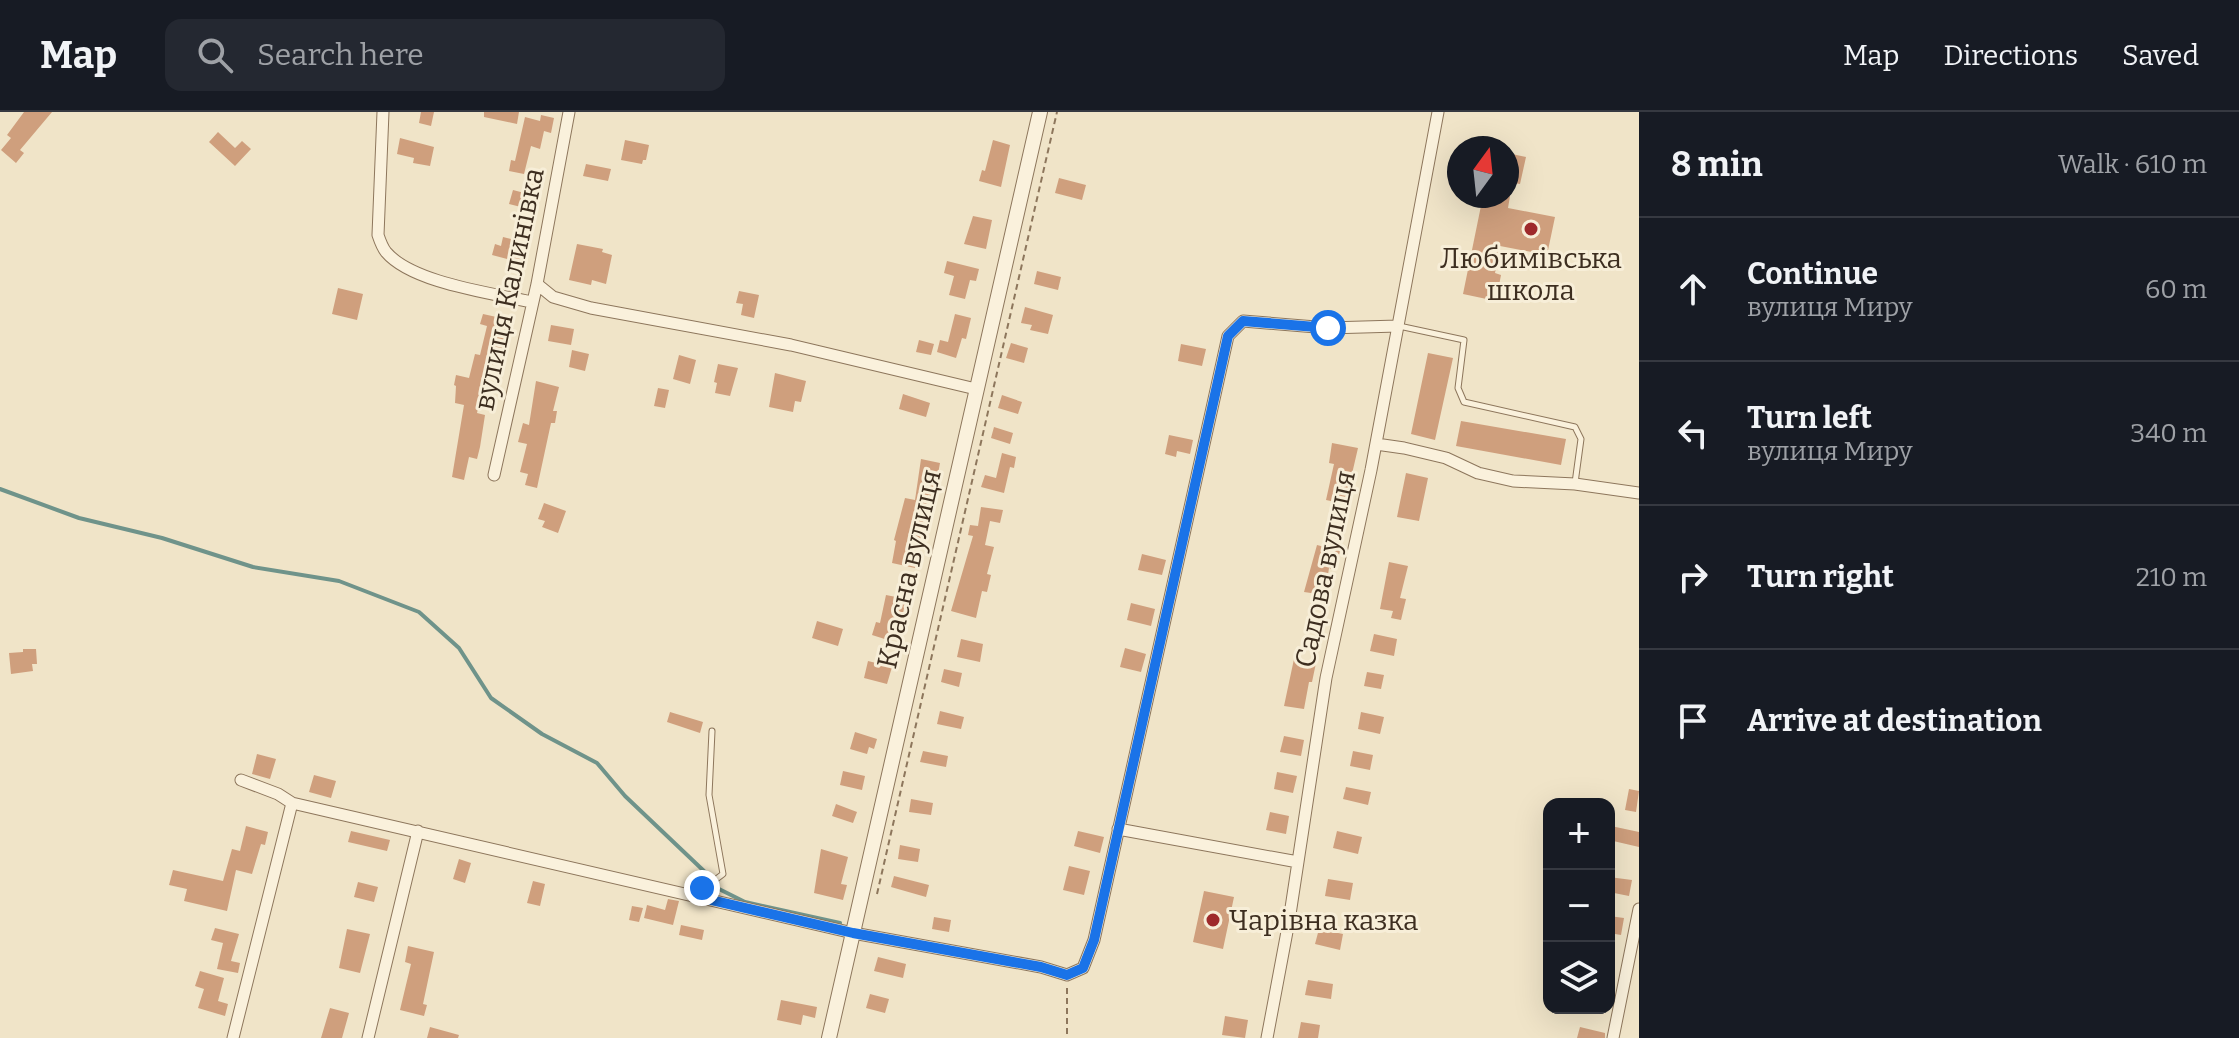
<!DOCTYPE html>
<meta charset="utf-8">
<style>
body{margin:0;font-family:Bitter,serif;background:#242831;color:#f1f3f6}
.controls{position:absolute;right:24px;bottom:24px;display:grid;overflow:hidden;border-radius:16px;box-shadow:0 8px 32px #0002}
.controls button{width:72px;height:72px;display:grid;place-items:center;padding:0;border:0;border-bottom:2px solid #363941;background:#171b24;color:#f1f3f6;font:40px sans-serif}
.compass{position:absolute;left:1447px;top:24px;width:72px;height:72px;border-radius:50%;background:#171b24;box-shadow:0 8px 32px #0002;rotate:15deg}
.stop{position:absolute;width:24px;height:24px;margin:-18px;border:6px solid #1a73e8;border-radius:50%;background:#fff}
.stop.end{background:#1a73e8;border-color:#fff;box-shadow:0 2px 8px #0008}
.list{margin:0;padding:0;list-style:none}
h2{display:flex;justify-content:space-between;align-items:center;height:104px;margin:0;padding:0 32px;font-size:34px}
h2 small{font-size:26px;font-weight:400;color:#9ea1a6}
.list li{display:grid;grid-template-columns:52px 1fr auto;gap:24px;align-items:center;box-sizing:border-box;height:144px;padding:0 32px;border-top:2px solid #363941}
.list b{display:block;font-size:30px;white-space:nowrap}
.list p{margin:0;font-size:26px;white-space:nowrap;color:#9ea1a6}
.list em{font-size:26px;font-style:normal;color:#9ea1a6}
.icon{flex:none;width:44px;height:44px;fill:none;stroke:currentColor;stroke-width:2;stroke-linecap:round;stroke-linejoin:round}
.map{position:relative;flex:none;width:1639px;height:926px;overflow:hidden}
header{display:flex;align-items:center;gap:48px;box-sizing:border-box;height:112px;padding:0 40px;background:#171b24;border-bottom:2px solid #363941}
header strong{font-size:38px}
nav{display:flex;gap:44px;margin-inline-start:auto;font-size:28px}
.search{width:560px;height:72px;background:#242831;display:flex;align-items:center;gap:20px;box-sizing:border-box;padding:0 28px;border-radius:16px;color:#9ea1a6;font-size:30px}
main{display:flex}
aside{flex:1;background:#171b24}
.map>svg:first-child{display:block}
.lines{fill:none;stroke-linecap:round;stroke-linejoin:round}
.stream{stroke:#6f938a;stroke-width:4}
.building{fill:#cf9f7d}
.service-casing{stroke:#8d765c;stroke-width:7}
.minor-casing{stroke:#8d765c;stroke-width:13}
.tertiary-casing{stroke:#8d765c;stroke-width:16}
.path{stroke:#8d765c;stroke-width:2;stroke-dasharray:6 4;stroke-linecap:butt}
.service{stroke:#faf1dc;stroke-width:5}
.minor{stroke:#faf1dc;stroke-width:11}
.tertiary{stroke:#faf1dc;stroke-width:14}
.route{stroke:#1a73e8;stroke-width:10}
.poi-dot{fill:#9e2a2b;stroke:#f7eed8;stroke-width:3}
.labels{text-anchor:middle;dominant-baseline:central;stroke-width:6;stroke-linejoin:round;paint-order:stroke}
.poi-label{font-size:28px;fill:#3d2e20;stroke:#f7eed8}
.street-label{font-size:28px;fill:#3d2e20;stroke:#f7eed8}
</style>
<header>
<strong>Map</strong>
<div class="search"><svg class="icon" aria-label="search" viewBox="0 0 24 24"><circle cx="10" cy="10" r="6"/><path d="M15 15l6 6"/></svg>Search here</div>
<nav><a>Map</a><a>Directions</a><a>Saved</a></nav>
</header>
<main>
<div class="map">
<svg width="1639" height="926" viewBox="0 0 1639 926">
<rect width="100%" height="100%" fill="#f0e4c8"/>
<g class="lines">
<path class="stream" d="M0 377 79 406 162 426 253 455 339 469 419 500 459 536 491 586 542 622 597 651 625 684 705 760
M719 777 745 790 840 811"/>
</g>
<path class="building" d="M24 0H52L20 38 24 41 16 51 1 38 11 26 7 23Z
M421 0H434L431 14 419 11Z
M484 0H519L517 12 484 5Z
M541 3 554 6 551 21 544 19 540 37 531 34 524 62 509 59 511 48 515 49 525 5 540 9Z
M218 20 235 36 242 29 251 37 235 54 209 30Z
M400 26 434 35 430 54 413 51 414 46 397 42Z
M625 28 649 33 646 48H643L642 52 621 48Z
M993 28 1010 33 1001 75 979 69 982 58 985 59Z
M1507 41 1526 45 1520 72 1507 70Z
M586 52 611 57 608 69 583 64Z
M1059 66 1086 73 1082 88 1055 81Z
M513 78 532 83 529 97 509 92Z
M1483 84H1510L1508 96 1555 105 1547 143 1500 134 1495 161 1501 163 1496 189 1463 182Z
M973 104 992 108 986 137 964 132Z
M503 125 515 128 512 137 522 139 519 150 492 143 495 132 501 134Z
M577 132 603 137 602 140 612 143 606 172 592 168 591 173 569 168Z
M947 149 979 157 976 169 970 168 965 187 949 183 954 164 944 161Z
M1037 159 1061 165 1058 178 1034 172Z
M338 176 363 182 357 208 332 202Z
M739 179 759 183 754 206 741 203 743 192 736 191Z
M1025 195 1053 203 1048 222 1030 218 1032 213 1021 211Z
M483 202 501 206 496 222 508 225 503 244 497 242 484 281 482 280 477 301 485 303 480 335 477 347 469 345 464 368 452 365 464 293 455 291 456 274 454 273 456 263 469 266 475 242 480 243 487 214 480 212Z
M955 202 971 206 966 227 962 226 956 246 937 240 940 228 948 230Z
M551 213 574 217 571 233 548 229Z
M919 228 934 232 931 243 916 240Z
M1011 231 1028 236 1024 251 1006 246Z
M1181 232 1206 237 1202 254 1178 249Z
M572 238 589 242 585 259 569 255Z
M1428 241 1453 246 1435 328 1411 322Z
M679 243 696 248 690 272 673 267Z
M718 252 738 256 730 284 715 281 717 271 714 270Z
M775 261 806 269 801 290 795 289 793 300 769 295Z
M536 269 559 275 553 299H557L555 311H551L537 376 525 373 528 362 520 360 527 332 518 330 523 311 529 313Z
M658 276 669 278 665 296 654 294Z
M903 282 930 291 926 305 899 297Z
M1002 283 1022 290 1018 302 998 296Z
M1461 309 1566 327 1561 353 1456 334Z
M994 315 1013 321 1010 332 991 326Z
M1169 323 1193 328 1190 342 1177 339 1176 345 1165 342Z
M1332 331 1358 336 1345 392 1326 388 1334 352 1329 351Z
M1002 341 1016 345 1014 356 1010 355 1004 381 981 375 985 363 996 366Z
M921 347 940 351 934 384 928 383 915 456 892 451 896 429 894 428 905 386 915 388Z
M1406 361 1428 366 1419 409 1397 405Z
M544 391 566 399 558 421 542 415 545 409 538 407Z
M981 395 1003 398 1000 411 990 409 985 433 994 435 987 462 991 463 987 480 982 479 976 506 951 499 973 424 968 423 970 413 978 414Z
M1317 433 1340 439 1335 458 1329 456 1325 483 1304 480Z
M1142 442 1166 448 1162 463 1138 458Z
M1389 450 1408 454 1400 486 1406 487 1401 508 1391 506 1393 499 1380 497Z
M886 483 906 487 903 501 900 500 891 529 872 523 876 510 880 511Z
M1131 491 1155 497 1151 514 1127 508Z
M817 509 843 517 838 534 812 526Z
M1374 522 1397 527 1394 544 1370 539Z
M961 527 983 532 980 550 957 545Z
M1125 536 1146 542 1141 560 1120 555Z
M23 537H36L37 552H32L33 559 11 562 9 541 23 540Z
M1294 547 1316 551 1312 570H1309L1304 597 1284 594Z
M868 549 892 555 887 572 864 566Z
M944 557 962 561 959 575 941 570Z
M1367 560 1384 563 1381 577 1364 574Z
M940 599 964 605 961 617 937 612Z
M670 600 703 610 700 621 667 610Z
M1361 600 1384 605 1380 622 1358 617Z
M855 620 877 627 874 637 869 635 867 642 850 637Z
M1284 624 1304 628 1301 644 1280 640Z
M923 639 948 644 946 655 920 650Z
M1353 639 1373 643 1370 658 1350 654Z
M257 642 276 647 270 667 252 662Z
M843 659 865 664 862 678 840 673Z
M1277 660 1297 664 1293 681 1274 677Z
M314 663 336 669 331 686 309 680Z
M1346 675 1371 680 1368 693 1343 687Z
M1629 677 1639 679 1636 700 1625 698Z
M911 687 933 691 931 703 909 700Z
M836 692 857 700 853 711 832 704Z
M1270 700 1289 704 1286 722 1266 718Z
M246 714 268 720 265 733 261 732 252 762 236 758 227 799 184 789 187 777 169 773 173 758 223 769 232 737 240 739Z
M1611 714 1639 720V735L1609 728Z
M351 719 390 728 387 739 348 730Z
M1078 719 1104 725 1100 741 1074 734Z
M1337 719 1362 725 1358 742 1333 736Z
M900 733 920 737 918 750 898 747Z
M821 737 848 745 841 772 847 773 843 788 814 781Z
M459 747 471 751 465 771 453 767Z
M1069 754 1090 759 1084 783 1063 778Z
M894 764 929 773 926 785 891 775Z
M1609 765 1632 768 1629 784 1609 780Z
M1328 767 1353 771 1350 788 1325 784Z
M533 769 545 772 540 794 527 791Z
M358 770 378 775 374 790 354 785Z
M1204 779 1234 785 1223 837 1193 830Z
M668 787 679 789 673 813 644 806 647 793 665 798Z
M632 794 643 796 639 810 629 808Z
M1609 804 1624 806 1621 823 1609 821Z
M934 805 951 808 949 820 932 817Z
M681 813 704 818 702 828 679 823Z
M215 816 239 822 231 849 240 851 238 861 217 857 223 831 211 828Z
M347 817 370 822 360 861 339 856Z
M1319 817 1343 822 1340 838 1315 832Z
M408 834 434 840 423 892 427 893 424 904 400 898 411 852 405 850Z
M878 845 906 852 903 866 874 859Z
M200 859 224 866 218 889 228 892 225 904 198 896 204 877 195 874Z
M1308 868 1333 872 1331 887 1305 883Z
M870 882 889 887 885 901 866 896Z
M781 888 817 895 815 906 803 903 801 913 777 908Z
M330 896 349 901 342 926H321Z
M1225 904 1248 908 1245 926 1222 923Z
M1301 910 1320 913 1318 926H1298Z
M430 915 459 923 458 926H427Z
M1580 915 1605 921V926H1577Z"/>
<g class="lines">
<g class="service-casing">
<path id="service" d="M1399 214 1464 228 1458 276 1464 290 1575 315 1581 327 1575 371
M695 783 723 762 709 683 712 619"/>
</g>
<g class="minor-casing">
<path id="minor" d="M383 0 378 123C380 129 382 135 386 140 412 171 492 181 531 190
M537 172 553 185 591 196 791 233 976 277
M1376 332 1404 336 1446 346 1478 361 1513 369 1575 372 1639 381
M494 363 537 172 569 0
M241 668 278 682 292 691 853 821 1041 855 1067 863 1083 856 1094 828 1228 224 1243 209 1328 216 1398 214
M1118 717 1298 750
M233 926 292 691
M368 926 418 719
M1267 926 1289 809 1326 566 1371 358 1438 0
M1613 926 1639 797"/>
</g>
<g class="tertiary-casing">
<path id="tertiary" d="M829 926 1040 0"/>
</g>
<path class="path" d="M877 782 1057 0
M1067 876V926"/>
<use href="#service" class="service"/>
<use href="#minor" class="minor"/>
<use href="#tertiary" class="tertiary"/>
</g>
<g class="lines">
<path class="route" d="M702 776 694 784 853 821 1041 855 1067 863 1083 856 1094 828 1228 224 1243 209 1328 216"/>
</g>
<g class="poi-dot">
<circle cx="1531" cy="117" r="8"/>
<circle cx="1213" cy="808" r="8"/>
</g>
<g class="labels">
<g class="poi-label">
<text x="1531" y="146">Любимівська<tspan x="1531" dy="32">школа</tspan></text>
<text x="1229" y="808" text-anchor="start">Чарівна казка</text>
</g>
<g class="street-label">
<text transform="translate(509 177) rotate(-78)">вулиця Калинівка</text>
<text transform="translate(909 457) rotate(-77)">Красна вулиця</text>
<text transform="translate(1325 457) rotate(-78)">Садова вулиця</text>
</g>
</g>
</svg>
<div class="controls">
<button>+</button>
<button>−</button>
<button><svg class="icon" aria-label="layers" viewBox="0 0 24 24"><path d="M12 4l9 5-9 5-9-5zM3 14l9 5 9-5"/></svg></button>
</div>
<svg class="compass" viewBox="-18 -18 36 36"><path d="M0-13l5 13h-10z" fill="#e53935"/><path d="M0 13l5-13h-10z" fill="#9ea1a6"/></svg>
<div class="stop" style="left:1328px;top:216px"></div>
<div class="stop end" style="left:702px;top:776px"></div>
</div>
<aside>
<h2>8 min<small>Walk · 610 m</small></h2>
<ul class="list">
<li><svg class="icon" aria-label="ahead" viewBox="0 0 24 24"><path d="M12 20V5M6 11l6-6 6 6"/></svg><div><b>Continue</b><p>вулиця Миру</p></div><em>60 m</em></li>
<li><svg class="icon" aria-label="left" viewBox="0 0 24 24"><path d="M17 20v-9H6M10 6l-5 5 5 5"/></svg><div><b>Turn left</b><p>вулиця Миру</p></div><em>340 m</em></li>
<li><svg class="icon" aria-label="right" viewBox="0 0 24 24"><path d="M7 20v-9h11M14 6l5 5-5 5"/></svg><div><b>Turn right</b></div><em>210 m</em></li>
<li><svg class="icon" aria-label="arrive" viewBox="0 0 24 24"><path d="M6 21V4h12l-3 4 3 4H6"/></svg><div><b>Arrive at destination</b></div></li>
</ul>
</aside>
</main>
